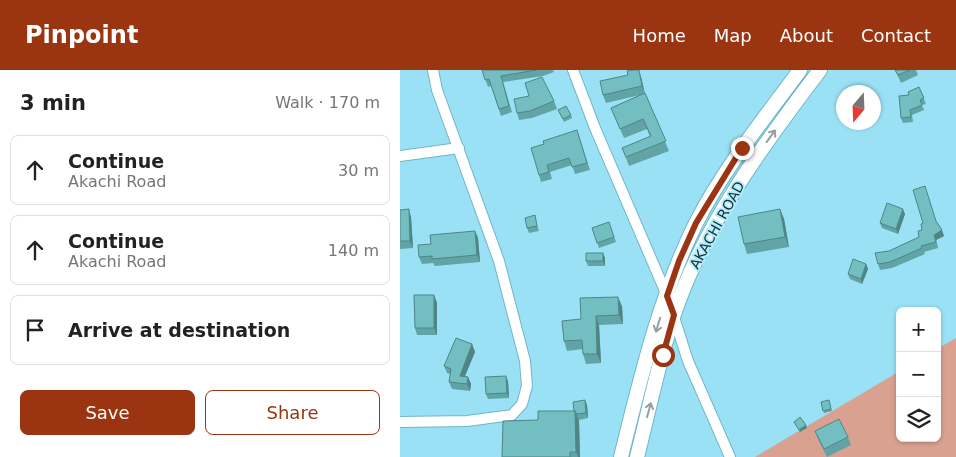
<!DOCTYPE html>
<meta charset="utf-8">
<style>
body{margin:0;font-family:"DejaVu Sans",sans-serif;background:#f2f2f2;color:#222}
.controls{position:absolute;right:15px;bottom:15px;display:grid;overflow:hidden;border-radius:8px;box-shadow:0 1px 4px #0004}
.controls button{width:45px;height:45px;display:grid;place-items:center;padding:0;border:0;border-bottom:1px solid #e0e0e0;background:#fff;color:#222;font:25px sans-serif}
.compass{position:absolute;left:436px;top:15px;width:45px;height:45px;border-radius:50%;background:#fff;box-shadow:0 1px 4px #0004;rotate:199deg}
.stop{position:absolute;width:15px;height:15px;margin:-11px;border:4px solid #9b3410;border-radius:50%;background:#fff}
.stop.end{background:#9b3410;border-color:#fff;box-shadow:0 1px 5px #0008}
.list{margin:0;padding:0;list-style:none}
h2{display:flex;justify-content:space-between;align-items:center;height:65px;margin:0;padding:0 20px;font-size:21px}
h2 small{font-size:16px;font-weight:400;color:#767676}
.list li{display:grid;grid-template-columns:32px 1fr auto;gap:15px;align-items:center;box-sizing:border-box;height:70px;margin:0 10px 10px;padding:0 10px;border:1px solid #e0e0e0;border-radius:8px}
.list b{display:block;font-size:19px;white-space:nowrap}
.list p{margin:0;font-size:16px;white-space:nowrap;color:#767676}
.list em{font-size:16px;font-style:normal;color:#767676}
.actions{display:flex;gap:10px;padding:15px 20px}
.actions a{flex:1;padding:11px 0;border:1px solid #9b3410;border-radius:8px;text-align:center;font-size:18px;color:#9b3410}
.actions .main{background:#9b3410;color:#fff}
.icon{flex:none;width:28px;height:28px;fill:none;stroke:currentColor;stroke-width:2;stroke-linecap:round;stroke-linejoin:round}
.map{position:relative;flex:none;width:556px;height:387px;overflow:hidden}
header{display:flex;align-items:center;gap:30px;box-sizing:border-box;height:70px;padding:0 25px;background:#9b3410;color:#fff}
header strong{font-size:24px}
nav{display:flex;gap:28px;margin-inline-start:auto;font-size:18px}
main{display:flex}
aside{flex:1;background:#fff}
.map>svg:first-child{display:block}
.green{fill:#d9a18f}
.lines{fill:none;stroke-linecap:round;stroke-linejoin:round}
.street-casing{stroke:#6fb6c9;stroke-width:12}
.secondary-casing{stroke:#6fb6c9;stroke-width:16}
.street{stroke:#fff;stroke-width:10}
.secondary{stroke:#fff;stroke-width:14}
.wall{fill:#62a3a5}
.shaded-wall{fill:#508586}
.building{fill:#72bec0;stroke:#508586}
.oneway{stroke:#93a0a4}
.route{stroke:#9b3410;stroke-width:6}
.labels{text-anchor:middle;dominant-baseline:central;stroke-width:4;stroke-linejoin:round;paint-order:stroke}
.street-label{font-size:14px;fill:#0f2d35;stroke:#b4ecfc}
</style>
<header>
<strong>Pinpoint</strong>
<nav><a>Home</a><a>Map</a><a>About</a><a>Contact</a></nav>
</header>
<main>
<aside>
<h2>3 min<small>Walk · 170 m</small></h2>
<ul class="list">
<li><svg class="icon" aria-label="ahead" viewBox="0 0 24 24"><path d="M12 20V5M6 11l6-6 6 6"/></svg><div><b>Continue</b><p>Akachi Road</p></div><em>30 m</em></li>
<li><svg class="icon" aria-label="ahead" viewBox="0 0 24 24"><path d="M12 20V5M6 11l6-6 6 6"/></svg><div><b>Continue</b><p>Akachi Road</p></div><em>140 m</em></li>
<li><svg class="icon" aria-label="arrive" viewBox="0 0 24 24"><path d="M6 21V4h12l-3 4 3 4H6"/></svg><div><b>Arrive at destination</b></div></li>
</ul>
<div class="actions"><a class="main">Save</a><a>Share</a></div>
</aside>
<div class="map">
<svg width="556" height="387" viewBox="0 0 556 387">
<rect width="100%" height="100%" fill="#9ae1f5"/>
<path class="green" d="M556 268V387H355L500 301V368H537V279Z"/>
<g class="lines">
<g class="street-casing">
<path id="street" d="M173 0 195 58 268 228
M0 86 59 78
M273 244 288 291 330 387
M0 352 67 351 112 345 122 334 127 316 125 291 99 191 37 20 33 0"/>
</g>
<g class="secondary-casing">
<path id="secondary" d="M221 387C240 310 260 225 296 153 324 98 364 49 400 0
M237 387C249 340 259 290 274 244 305 153 363 75 420 0"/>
</g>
<use href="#street" class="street"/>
<use href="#secondary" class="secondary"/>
</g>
<path class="wall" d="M82 0H153L154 2 143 6 103 12 112 42 101 46 91 16 88 17Z
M495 0H516L518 5 501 13Z
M241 7 245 24 269 81 229 96 222 78 250 67 247 59 224 68 211 38 240 25 206 33 203 25Z
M519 17 526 34 522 35 524 40 512 45 513 52 503 53 501 48 509 25Z
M154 31 157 39 132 48 119 50 117 43Z
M158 40 171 45 172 48 164 52Z
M177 60 190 100 175 104 172 95 150 102 152 109 141 112 139 105 144 74Z
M380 139 384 149 389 177 347 184 344 174Z
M0 140 11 147 13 178 0 179Z
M505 144 498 164 482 158 480 153Z
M136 151 139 161 129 163 127 158Z
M536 151 544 166 536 170 538 178 524 182 525 184 492 198 480 200 478 194 489 181 519 167 522 160Z
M209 152 216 172 199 178 192 158Z
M75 161 78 168 80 192 35 196 33 193 22 194 19 187 31 174Z
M203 183 205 188V196H188L186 191Z
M466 194 468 199 462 214 450 209 448 204Z
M34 225 37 233V265H17L15 258Z
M222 236 223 254 199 255 201 293 186 294 183 284V279L167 281 164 271 181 249Z
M72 274 75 282 65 306 68 307 71 314 70 321 52 319 49 312 50 304 47 303 44 296Z
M108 311 109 328 88 329 86 324Z
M185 330 187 335 188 348 179 350 180 387H102L138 350 174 341Z
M429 330 432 341 424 343 421 332Z
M415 361 448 367 451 375 427 387 418 369Z"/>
<path class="shaded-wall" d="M239 0 241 7 245 24 242 16Z
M9 139 11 147 13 178 10 171Z
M380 139 384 149 389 177 385 167Z
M503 139 505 144 498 164 496 159Z
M542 160 544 166 536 170 538 178 534 165Z
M75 161 78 168 80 192 77 185Z
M203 183 205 188V196L203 191Z
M466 194 468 199 462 214 461 209Z
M34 225 37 233V265L34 258Z
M218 227 222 236 223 254 219 245Z
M196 246 199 255 201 293 197 284Z
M72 274 75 282 62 313 60 306Z
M106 306 108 311 109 328 107 323Z
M68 307 71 314 70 321 67 314Z
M185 330 187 335 188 348 186 343Z
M175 341 179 351 180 387H178L176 382Z
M406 355 407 358 400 362 399 360Z"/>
<path class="building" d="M82 0H136L101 6 109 36 99 39 89 9 85 10Z
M233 0H239L242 16 203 25 200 11 228 5 227 1Z
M495 0H510L498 5Z
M142 7 154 31 130 41 117 43 114 29 129 26 125 13Z
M519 17 524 28 520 30 522 35 510 40 511 47 501 48 499 26 509 25 508 22Z
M245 23 266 71 226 87 222 78 251 66 243 49 220 59 211 38Z
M166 36 171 45 163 49 158 40Z
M177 60 187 93 172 97 169 88 147 95 149 102 139 105 131 78 144 74 143 71Z
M525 116 536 151 542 160 534 165 536 172 521 176 522 178 490 192 478 194 475 183 489 181 519 167 518 161 522 160 521 154 523 153 513 120Z
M487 133 503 139 496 159 480 153Z
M9 139 10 171H0V140Z
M380 139 385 167 344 174 338 147Z
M135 145 137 156 127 158 125 148Z
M209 152 214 167 197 173 192 158Z
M75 161 77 185 32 189V186L19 187 18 175 31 174 30 165Z
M186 183H203V191H186Z
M453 189 466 194 461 209 448 204Z
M14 225H34V258H15Z
M218 227 219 245 196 246 197 284H183L182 270 164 271 162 251 181 249 180 228Z
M56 268 72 274 60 306 68 307 67 314 49 312 51 299 44 296Z
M106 306 107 323 86 324 85 307Z
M185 330 186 343 177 344 175 341H174L173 332Z
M429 330 431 339 423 341 421 332Z
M138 341H175L176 382H170V387H102L103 351 138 350Z
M400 347 406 355 399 360 394 352Z
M439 349 448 367 424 379 415 361Z"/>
<defs><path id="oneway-shaft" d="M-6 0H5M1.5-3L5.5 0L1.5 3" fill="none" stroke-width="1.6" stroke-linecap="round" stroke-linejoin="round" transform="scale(1.25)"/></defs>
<g class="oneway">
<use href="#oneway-shaft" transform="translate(371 66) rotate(-54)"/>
<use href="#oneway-shaft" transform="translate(258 255) rotate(107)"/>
<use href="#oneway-shaft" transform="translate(249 340) rotate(-75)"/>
</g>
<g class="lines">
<path class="route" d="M263 285 274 245 267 226 279 191 296 153 342 78"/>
</g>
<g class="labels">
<g class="street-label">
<text transform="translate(317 155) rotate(-61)">AKACHI ROAD</text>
</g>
</g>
</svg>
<div class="controls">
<button>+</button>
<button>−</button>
<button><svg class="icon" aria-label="layers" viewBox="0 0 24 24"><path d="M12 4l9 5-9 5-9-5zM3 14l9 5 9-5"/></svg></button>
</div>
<svg class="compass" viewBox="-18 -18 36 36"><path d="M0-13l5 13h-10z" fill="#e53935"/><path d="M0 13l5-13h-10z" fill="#767676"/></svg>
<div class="stop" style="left:263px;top:285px"></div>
<div class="stop end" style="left:342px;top:78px"></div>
</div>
</main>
